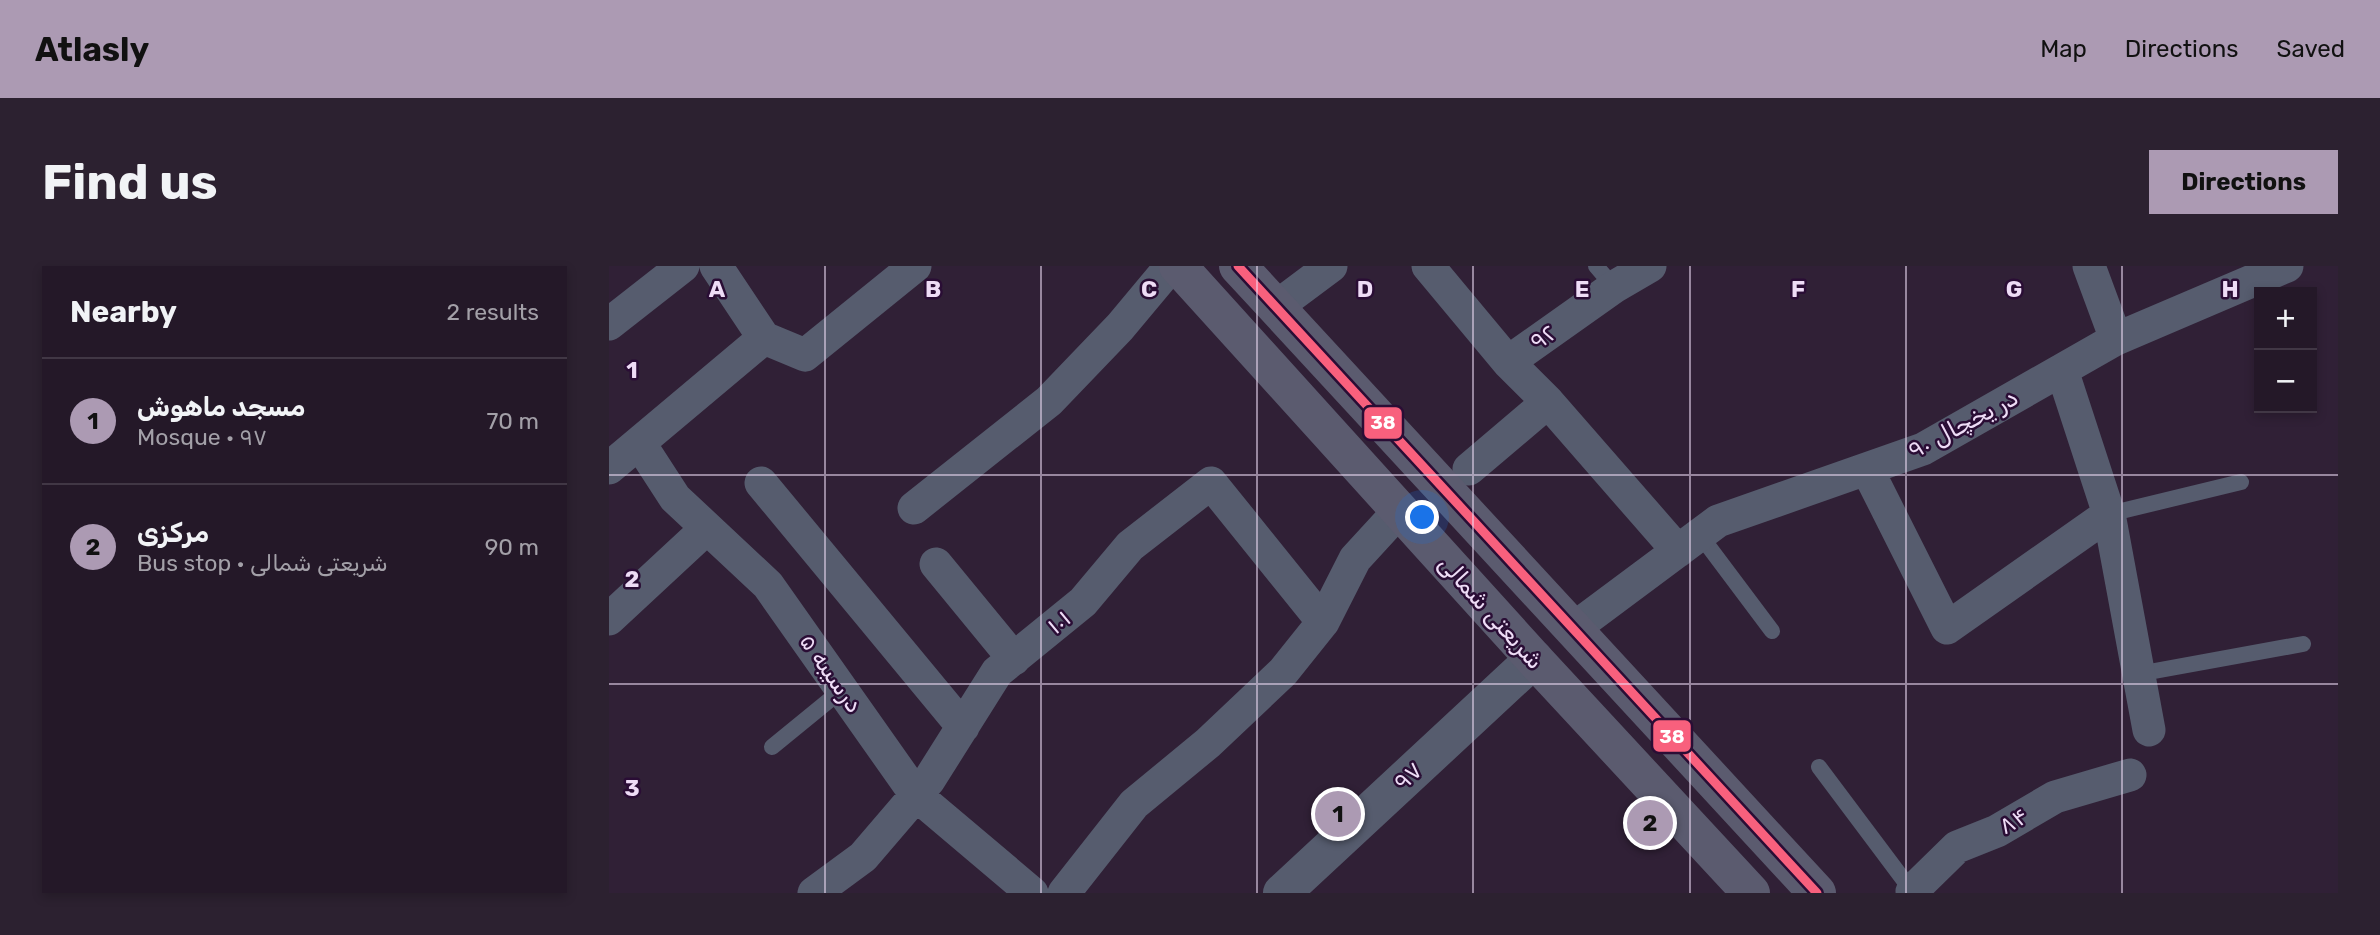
<!DOCTYPE html>
<meta charset="utf-8">
<style>
body{margin:0;font-family:Rubik,"Noto Sans Arabic",sans-serif;background:#2c2130;color:#f1f3f6}
.controls{position:absolute;right:21px;top:21px;display:grid;overflow:hidden;border-radius:0px;box-shadow:0 4px 10px #0003}
.controls button{width:63px;height:63px;display:grid;place-items:center;padding:0;border:0;border-bottom:2px solid #413745;background:#241828;color:#f1f3f6;font:35px sans-serif}
.you{position:absolute;left:814px;top:252px;width:24px;height:24px;margin:-18px;border:5px solid #fff;border-radius:50%;background:#1a73e8;box-shadow:0 0 0 10px #1a73e833}
.badge{display:grid;place-items:center;width:46px;height:46px;border-radius:50%;background:#ac9ab3;color:#111;font-size:23px;font-weight:700}
.pin{position:absolute;translate:-50% -50%;border:4px solid #fff;box-shadow:0 2px 7px #0006}
.list{margin:0;padding:0;list-style:none}
h2{display:flex;justify-content:space-between;align-items:center;height:91px;margin:0;padding:0 28px;font-size:30px}
h2 small{font-size:23px;font-weight:400;color:#a3a0a8}
.list li{display:grid;grid-template-columns:46px 1fr auto;gap:21px;align-items:center;box-sizing:border-box;height:126px;padding:0 28px;border-top:2px solid #413745}
.list b{display:block;font-size:26px;white-space:nowrap}
.list p{margin:0;font-size:23px;white-space:nowrap;color:#a3a0a8}
.list em{font-size:23px;font-style:normal;color:#a3a0a8}
.map{position:relative;flex:none;width:1729px;height:627px;overflow:hidden;border-radius:0px}
header{display:flex;align-items:center;gap:42px;box-sizing:border-box;height:98px;padding:0 35px;background:#ac9ab3;color:#111}
header strong{font-size:33px}
nav{display:flex;gap:38px;margin-inline-start:auto;font-size:24px}
.intro{display:flex;align-items:center;justify-content:space-between;box-sizing:border-box;height:168px;padding:0 42px}
h1{margin:0;font-size:49px}
.button{padding:18px 32px;border-radius:0px;background:#ac9ab3;color:#111;font-size:24px;font-weight:700}
main{display:flex;gap:42px;padding:0 42px}
aside{flex:1;background:#241828;border-radius:0px;box-shadow:0 4px 10px #0003}
.map>svg:first-child{display:block}
.lines{fill:none;stroke-linecap:round;stroke-linejoin:round}
.service{stroke:#565c6e;stroke-width:16}
.minor{stroke:#565c6e;stroke-width:33}
.tertiary{stroke:#565c6e;stroke-width:38}
.primary{stroke:#5b5b6f;stroke-width:38}
.bus-1-casing{stroke:#2a0d35;stroke-width:14}
.bus-1{stroke:#f8607d;stroke-width:9}
.grid{fill:none;stroke:#eedcf6;stroke-width:2;stroke-opacity:0.55}
.labels{text-anchor:middle;dominant-baseline:central;stroke-width:5;stroke-linejoin:round;paint-order:stroke}
.street-label{font-size:24px;fill:#eedcf6;stroke:#2a0d35}
.grid-label{font-size:23px;text-anchor:middle;font-weight:bold;fill:#eedcf6;stroke:#2a0d35;stroke-width:5;stroke-linejoin:round;paint-order:stroke}
.line-badge{stroke:#2a0d35;stroke-width:2.5}
.badge-label{font-size:19px;text-anchor:middle;font-weight:bold;fill:#fff}
</style>
<header>
<strong>Atlasly</strong>
<nav><a>Map</a><a>Directions</a><a>Saved</a></nav>
</header>
<div class="intro"><h1>Find us</h1><a class="button">Directions</a></div>
<main>
<aside>
<h2>Nearby<small>2 results</small></h2>
<ul class="list">
<li><span class="badge">1</span><div><b>مسجد ماهوش</b><p>Mosque · ۹۷</p></div><em>70 m</em></li>
<li><span class="badge">2</span><div><b>مرکزی</b><p>Bus stop · شریعتی شمالی</p></div><em>90 m</em></li>
</ul>
</aside>
<div class="map">
<svg width="1729" height="627" viewBox="0 0 1729 627">
<rect width="100%" height="100%" fill="#302036"/>
<g class="lines">
<path class="service" d="M987 0 1005 21
M1500 248 1632 216
M1091 269 1163 365
M1529 408 1694 378
M163 481 234 423
M1210 501 1303 625"/>
<path class="minor" d="M107 0 155 72 196 89 306 0
M819 0 899 96 939 136 1069 285
M1480 0 1507 73
M667 41 722 0
M0 58 74 0
M899 96 1005 21 1041 0
M1453 104 1500 248 1540 464
M31 178 66 232 159 319 307 529 423 627
M0 202 155 72
M860 203 939 136
M1258 203 1338 362 1500 248
M152 217 354 461
M305 242 440 135 511 61 562 0
M327 298 405 393
M0 353 98 262
M964 363 1109 255 1314 183 1507 73 1678 0
M205 627 254 591 320 514 388 406 474 336 521 280 602 217 714 356
M455 627 525 538 599 477 674 406 714 356 746 293 790 245
M1304 627 1303 625 1348 581 1388 565 1446 531 1521 509"/>
<path class="tertiary" d="M673 627 925 393"/>
<path class="primary" d="M569 0 925 393 1142 627
M629 0 1208 627"/>
<g class="bus-1-casing">
<path id="bus-1" d="M629 0 1208 627"/>
</g>
<use href="#bus-1" class="bus-1"/>
</g>
<path class="grid" d="M216 0V627M432 0V627M648 0V627M864 0V627M1081 0V627M1297 0V627M1513 0V627M0 209H1729M0 418H1729"/>
<g class="labels">
<g class="street-label">
<text transform="translate(934 71) rotate(-35)">۹۲</text>
<text transform="translate(1354 158) rotate(-28)">در یخچال ۹۰</text>
<text transform="translate(882 346) rotate(48)">شریعتی شمالی</text>
<text transform="translate(450 356) rotate(-40)">۱۰۱</text>
<text transform="translate(222 407) rotate(55)">درسیبه ۵</text>
<text transform="translate(799 510) rotate(-43)">۹۷</text>
<text transform="translate(1404 555) rotate(-29)">۸۴</text>
</g>
</g>
<g class="grid-label">
<text x="108" y="31">A</text>
<text x="324" y="31">B</text>
<text x="540" y="31">C</text>
<text x="756" y="31">D</text>
<text x="973" y="31">E</text>
<text x="1189" y="31">F</text>
<text x="1405" y="31">G</text>
<text x="1621" y="31">H</text>
<text x="23" y="112">1</text>
<text x="23" y="321">2</text>
<text x="23" y="530">3</text>
</g>
<g class="line-badge">
<rect x="754" y="140" width="40" height="34" rx="7" fill="#f8607d"/>
<rect x="1043" y="453" width="40" height="34" rx="7" fill="#f8607d"/>
</g>
<g class="badge-label">
<text x="774" y="163">38</text>
<text x="1063" y="477">38</text>
</g>
</svg>
<div class="controls">
<button>+</button>
<button>−</button>
</div>
<div class="you"></div>
<div class="pin badge" style="left:729px;top:548px">1</div>
<div class="pin badge" style="left:1041px;top:557px">2</div>
</div>
</main>
